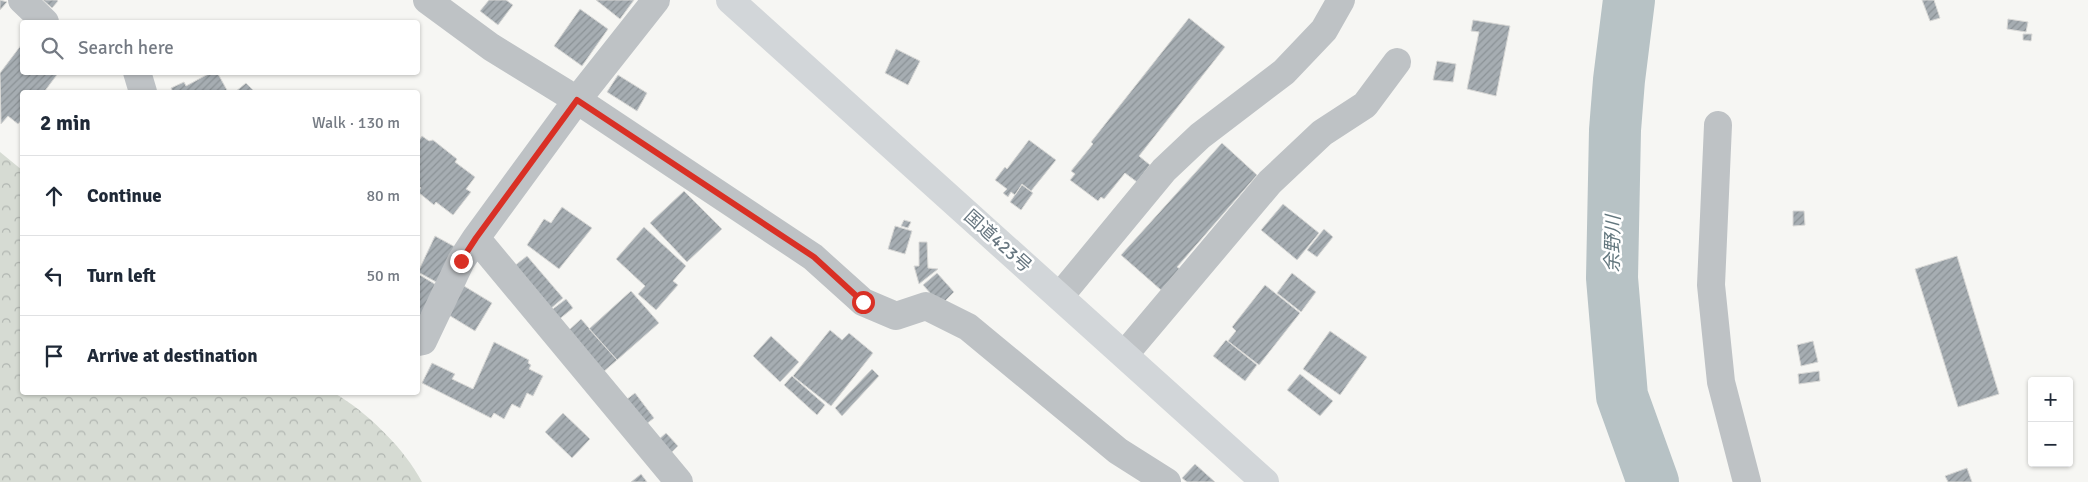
<!DOCTYPE html>
<meta charset="utf-8">
<style>
body{margin:0;font-family:Signika,"Noto Sans JP",sans-serif;background:#f2f2f3;color:#1f2937}
.controls{position:absolute;right:15px;bottom:15px;display:grid;overflow:hidden;border-radius:5px;box-shadow:0 1px 4px #0004}
.controls button{width:45px;height:45px;display:grid;place-items:center;padding:0;border:0;border-bottom:1px solid #e0e1e3;background:#fff;color:#1f2937;font:25px sans-serif}
.stop{position:absolute;width:15px;height:15px;margin:-11px;border:4px solid #d93025;border-radius:50%;background:#fff}
.stop.end{background:#d93025;border-color:#fff;box-shadow:0 1px 5px #0008}
.list{margin:0;padding:0;list-style:none}
h2{display:flex;justify-content:space-between;align-items:center;height:65px;margin:0;padding:0 20px;font-size:21px}
h2 small{font-size:16px;font-weight:400;color:#747a83}
.list li{display:grid;grid-template-columns:32px 1fr auto;gap:15px;align-items:center;box-sizing:border-box;height:80px;padding:0 20px;border-top:1px solid #e0e1e3}
.list b{display:block;font-size:19px;white-space:nowrap}
.list em{font-size:16px;font-style:normal;color:#747a83}
.icon{flex:none;width:28px;height:28px;fill:none;stroke:currentColor;stroke-width:2;stroke-linecap:round;stroke-linejoin:round}
.map{position:relative;flex:none;width:2088px;height:482px;overflow:hidden}
.search{position:absolute;background:#fff;box-shadow:0 1px 4px #0004;left:20px;top:20px;width:400px;height:55px;display:flex;align-items:center;gap:12px;box-sizing:border-box;padding:0 18px;border-radius:5px;color:#747a83;font-size:19px}
.panel{position:absolute;background:#fff;box-shadow:0 1px 4px #0004;left:20px;top:90px;width:400px;height:305px;border-radius:5px}
.map>svg:first-child{display:block}
.forest{fill:url(#forest-crowns)}
.lines{fill:none;stroke-linecap:round;stroke-linejoin:round}
.river{stroke:#b7c2c5;stroke-width:52}
.building{fill:url(#building-hatch);stroke:#d8d8d6}
.minor{stroke:#bec2c5;stroke-width:28}
.highway{stroke:#d2d6d9;stroke-width:28}
.route{stroke:#d93025;stroke-width:6}
.labels{text-anchor:middle;dominant-baseline:central;stroke-width:5;stroke-linejoin:round;paint-order:stroke}
.street-label{font-size:18px;fill:#687781;stroke:#fff}
.water-label{font-size:19px;font-style:italic;fill:#63777e;stroke:#fff}
</style>
<div class="map">
<svg width="2088" height="482" viewBox="0 0 2088 482">
<defs>
<pattern id="forest-crowns" width="20" height="18" patternUnits="userSpaceOnUse" patternTransform="scale(1.25)"><rect width="20" height="18" fill="#d6dbd3"/><path d="M2 6a3 3 0 1 1 6 0M12 15a3 3 0 1 1 6 0" fill="none" stroke="#b1b6b1"/></pattern>
<pattern id="building-hatch" width="6" height="6" patternUnits="userSpaceOnUse" patternTransform="scale(1.25)"><rect width="6" height="6" fill="#a6adb2"/><path d="M-1 1l2-2M0 6l6-6M5 7l2-2" fill="none" stroke="#8b9296"/></pattern>
</defs>
<rect width="100%" height="100%" fill="#f6f6f3"/>
<path class="forest" d="M0 152 22 170V392L334 393C366 411 405 449 422 482H0Z"/>
<g class="lines">
<path class="river" d="M1629 0 1619 80 1615 130 1612 278 1622 396 1653 482"/>
</g>
<path class="building" d="M0 0 7 2 0 10Z
M43 0H57L58 1 52 8Z
M489 0H506L513 5 498 25 480 11Z
M596 0H634L620 19Z
M1922 0H1934L1940 18 1930 21Z
M580 9 608 29 582 66 554 46Z
M1189 18 1225 47 1139 156 1150 165 1137 182 1125 173 1104 199 1101 197 1098 201 1070 180 1075 174 1071 171 1093 144 1091 142Z
M2008 19 2028 22 2026 32 2007 29Z
M1473 20 1510 26 1496 96 1467 89 1479 32 1471 31Z
M2023 34H2032L2031 41 2023 40Z
M22 44V72H59L44 92H22V119L18 124 8 116 1 124 0 73Z
M896 49 920 61 908 85 885 73Z
M1437 61 1456 64 1453 82 1433 80Z
M212 72H217L228 92H173L171 88 184 82 186 86Z
M618 75 647 93 637 111 607 92Z
M246 83 255 92H235Z
M422 136 429 141 433 140 457 159 455 162 475 177 466 189 471 192 453 215 436 202 434 205 418 192 421 188 418 185V142Z
M1029 140 1056 160 1031 191 1022 184 1015 195 1011 192 1008 197 1003 193 1007 189 995 180 1005 167 1007 169Z
M1222 143 1257 175 1177 267 1180 269 1161 290 1121 255Z
M1022 185 1033 193 1021 210 1010 202Z
M684 191 722 229 687 262 650 223Z
M1283 204 1319 233 1297 260 1261 230Z
M562 207 592 228 559 269 527 245 544 219 551 223Z
M1793 211H1804L1805 225 1793 226Z
M904 220 911 222 908 228 901 226Z
M895 226 912 231 905 254 888 249Z
M644 227 686 266 673 281 678 285 656 310 638 294 645 286 616 259Z
M1324 229 1333 237 1317 257 1307 250Z
M435 236 457 248 438 283 418 272Z
M919 242H927L928 268 938 269 919 284 914 266H919Z
M527 256 563 298 549 310 513 267Z
M1957 256 1999 394 1958 407 1915 269Z
M937 273 954 292 941 305 923 285Z
M1292 273 1316 292 1301 312 1277 293Z
M418 274 438 286 418 322Z
M1265 285 1300 313 1259 365 1228 341 1236 331 1232 327Z
M464 286 492 303 475 331 447 314Z
M631 291 659 323 617 360 589 329Z
M566 299 573 308 557 321 549 312Z
M581 319 617 360 602 373 567 332Z
M830 330 842 340 849 333 873 353 831 406 793 376Z
M1330 331 1367 357 1340 395 1303 369Z
M771 336 799 362 780 382 753 356Z
M1226 340 1257 365 1245 381 1213 356Z
M1813 341 1818 362 1801 366 1797 345Z
M494 342 529 360 528 363 531 365 529 369 543 376 533 396 527 393 520 408 512 404 504 419 494 413 491 418 422 383 432 363 455 374 452 379 473 389Z
M872 369 879 376 842 416 835 408Z
M1819 371 1820 381 1799 384 1798 374Z
M1300 374 1333 401 1320 416 1287 390Z
M792 376 825 405 817 415 784 385Z
M635 393 654 418 645 425 626 400Z
M563 413 590 439 572 458 545 432Z
M666 433 678 446 669 455 657 441Z
M1195 464 1215 482H1187L1182 478Z
M1967 468 1972 482H1948L1945 476Z
M641 474 647 482H631Z"/>
<g class="lines">
<path class="minor" d="M22 0 45 22
M427 0 491 47 577 100 813 257 863 302 896 316 926 306 968 327 1118 451 1167 482
M137 72 143 92
M1718 125 1711 285 1721 382 1747 482
M476 238 679 482
M1060 296 1164 170 1200 136 1284 72 1324 30 1341 0
M418 342 423 341 461 261 476 238 577 100 656 0
M1125 354 1270 182 1322 133 1365 105 1397 62"/>
<path class="highway" d="M730 0 1265 482"/>
</g>
<g class="lines">
<path class="route" d="M461 261 476 238 577 100 814 257 863 302"/>
</g>
<g class="labels">
<g class="street-label">
<text transform="translate(998 241) rotate(42)">国道423号</text>
</g>
<g class="water-label">
<text transform="translate(1613 244) rotate(-89)">余野川</text>
</g>
</g>
</svg>
<div class="controls">
<button>+</button>
<button>−</button>
</div>
<div class="stop" style="left:863px;top:302px"></div>
<div class="stop end" style="left:461px;top:261px"></div>
<div class="search"><svg class="icon" aria-label="search" viewBox="0 0 24 24"><circle cx="10" cy="10" r="6"/><path d="M15 15l6 6"/></svg>Search here</div>
<section class="panel">
<h2>2 min<small>Walk · 130 m</small></h2>
<ul class="list">
<li><svg class="icon" aria-label="ahead" viewBox="0 0 24 24"><path d="M12 20V5M6 11l6-6 6 6"/></svg><div><b>Continue</b></div><em>80 m</em></li>
<li><svg class="icon" aria-label="left" viewBox="0 0 24 24"><path d="M17 20v-9H6M10 6l-5 5 5 5"/></svg><div><b>Turn left</b></div><em>50 m</em></li>
<li><svg class="icon" aria-label="arrive" viewBox="0 0 24 24"><path d="M6 21V4h12l-3 4 3 4H6"/></svg><div><b>Arrive at destination</b></div></li>
</ul>
</section>
</div>
